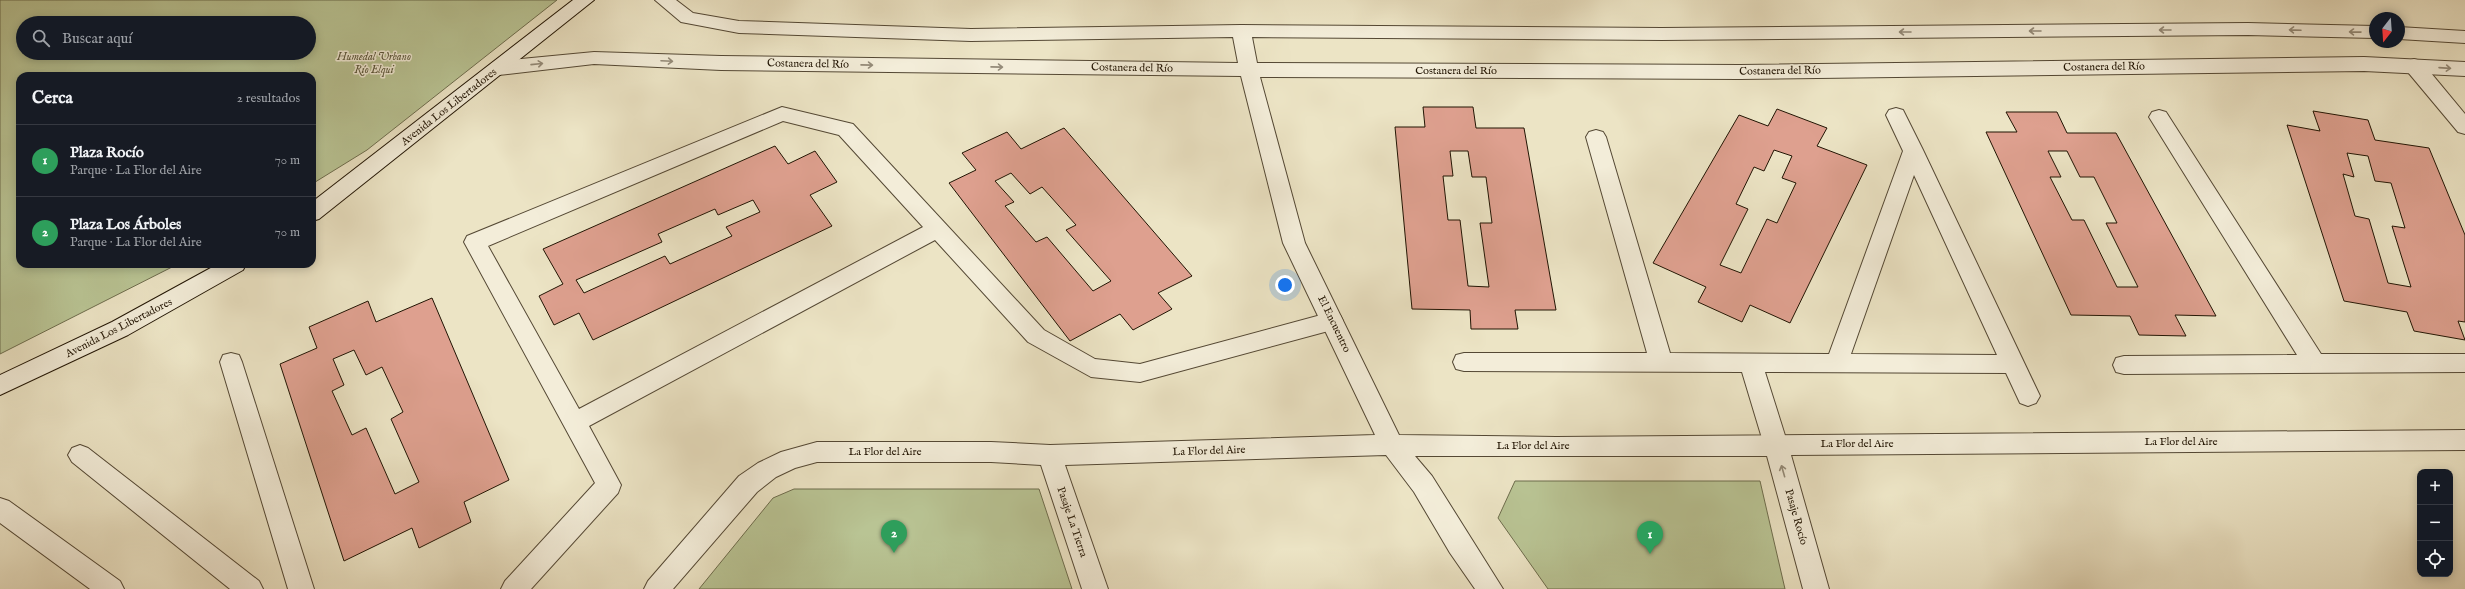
<!DOCTYPE html>
<html lang="es">
<meta charset="utf-8">
<style>
body{margin:0;font-family:"IM FELL English",serif;background:#20242c;color:#f1f3f6}
.controls{position:absolute;right:12px;bottom:12px;display:grid;overflow:hidden;border-radius:8px;box-shadow:0 2px 10px #0003}
.controls button{width:36px;height:36px;display:grid;place-items:center;padding:0;border:0;border-bottom:1px solid #363941;background:#171b24;color:#f1f3f6;font:20px sans-serif}
.compass{position:absolute;left:2369px;top:12px;width:36px;height:36px;border-radius:50%;background:#171b24;box-shadow:0 2px 10px #0003;rotate:197deg}
.you{position:absolute;left:1285px;top:285px;width:14px;height:14px;margin:-10px;border:3px solid #fff;border-radius:50%;background:#1a73e8;box-shadow:0 0 0 6px #1a73e833}
.badge{display:grid;place-items:center;width:26px;height:26px;border-radius:50%;background:#ea580c;color:#fff;font-size:13px;font-weight:700}
.pin{position:absolute;translate:-50% -33px;filter:drop-shadow(0 1px 2px #0008)}
.pin::after{content:'';position:absolute;top:21px;width:14px;height:12px;background:inherit;clip-path:polygon(0 0,100% 0,50% 100%)}
.list{margin:0;padding:0;list-style:none}
h2{display:flex;justify-content:space-between;align-items:center;height:52px;margin:0;padding:0 16px;font-size:17px}
h2 small{font-size:13px;font-weight:400;color:#9ea1a6}
.list li{display:grid;grid-template-columns:26px 1fr auto;gap:12px;align-items:center;box-sizing:border-box;height:72px;padding:0 16px;border-top:1px solid #363941}
.list b{display:block;font-size:15px;white-space:nowrap}
.list p{margin:0;font-size:13px;white-space:nowrap;color:#9ea1a6}
.list em{font-size:13px;font-style:normal;color:#9ea1a6}
.icon{flex:none;width:22px;height:22px;fill:none;stroke:currentColor;stroke-width:2;stroke-linecap:round;stroke-linejoin:round}
.map{position:relative;flex:none;width:2465px;height:589px;overflow:hidden}
.search{position:absolute;background:#171b24;box-shadow:0 2px 10px #0003;left:16px;top:16px;width:300px;height:44px;display:flex;align-items:center;gap:10px;box-sizing:border-box;padding:0 14px;border-radius:22px;color:#9ea1a6;font-size:15px}
.panel{position:absolute;background:#171b24;box-shadow:0 2px 10px #0003;left:16px;top:72px;width:300px;height:196px;border-radius:12px}
.map>svg:first-child{display:block}
.green{fill:#b9c494;stroke:#6d6c4c;fill-rule:evenodd}
.building{fill:#dea08f;stroke:#211403;fill-rule:evenodd}
.lines{fill:none;stroke-linecap:round;stroke-linejoin:round}
.lane-casing{stroke:#544834;stroke-width:2}
.street-casing{stroke:#544834;stroke-width:2}
.secondary-casing{stroke:#211403;stroke-width:2}
.lane{fill:#f3edd9;fill-rule:evenodd}
.street{fill:#f3edd9;fill-rule:evenodd}
.secondary{fill:#f3edd9;fill-rule:evenodd}
.oneway{stroke:#948b79}
.labels{text-anchor:middle;dominant-baseline:central;stroke-width:3;stroke-linejoin:round;paint-order:stroke}
.park-label{font-size:11px;font-style:italic;fill:#565236;stroke:#f3edd9}
.street-label{font-size:11px;fill:#211403;stroke:#f3edd9}
</style>
<div class="map">
<svg width="2465" height="589" viewBox="0 0 2465 589">
<rect width="100%" height="100%" fill="#ece4c5"/>
<filter id="stains"><feTurbulence type="fractalNoise" baseFrequency=".005" numOctaves="4"/><feColorMatrix values="0 0 0 0 .2 0 0 0 0 .09 0 0 0 0 .02 0 0 0 .5 -.17"/></filter>
<radialGradient id="worn" r=".72"><stop offset=".6" stop-color="#630" stop-opacity="0"/><stop offset="1" stop-color="#630" stop-opacity=".3"/></radialGradient>
<path class="green" d="M0 0H557L367 150 312 184V76H20V264H178L0 354ZM23 23H309V53H23Z
M1515 481H1760L1785 589H1548L1498 518Z
M794 489H1039L1072 589H699L773 498Z"/>
<path class="building" d="M1423 107H1473L1476 128H1524L1556 310H1515L1518 329H1471L1470 310 1412 309 1395 127H1425ZM1450 151H1468L1472 177H1486L1492 223H1480L1489 287 1468 286 1460 220H1448L1443 176H1453Z
M1777 109 1827 128 1817 146 1867 165 1790 323 1750 305 1742 322 1698 302 1706 287 1653 263 1739 115 1768 126ZM1774 150 1792 156 1782 178 1796 183 1777 223 1767 219 1741 273 1720 265 1748 209 1736 204 1754 167 1764 171Z
M2313 111 2368 120 2375 140 2429 148 2465 235V322L2458 321 2465 340 2414 331 2407 312 2344 301 2287 125 2320 131ZM2347 153 2368 156 2375 181 2391 183 2405 228 2392 226 2411 287 2388 283 2369 219 2355 216 2343 174 2354 177Z
M2006 112H2057L2067 133H2116L2216 316 2175 315 2186 336 2139 335 2130 316 2071 315 1986 132H2017ZM2048 151H2067L2080 177H2094L2117 223H2106L2138 287H2117L2084 220H2072L2050 177H2061Z
M1064 128 1192 276 1158 293 1172 309 1133 330 1120 314 1070 341 949 183 976 170 962 153 1007 132 1021 149ZM1011 173 1030 194 1042 187 1076 225 1066 230 1111 281 1093 291 1047 237 1036 242 1005 206 1014 202 995 181Z
M775 146 788 164 815 151 837 182 810 195 832 226 593 340 579 313 554 325 539 296 563 284 543 249ZM753 200 760 212 726 227 732 236 670 264 665 256 584 293 576 280 662 242 658 234 715 209 718 215Z
M432 298 509 480 464 502 471 522 419 548 412 528 344 561 280 364 317 348 309 327 368 301 376 322ZM354 350 366 375 382 367 403 412 391 419 419 482 395 494 366 428 352 435 332 391 344 385 333 359Z"/>
<g class="lines">
<g class="lane-casing">
<path id="lane" d="M2414 59 2421 61 2465 114V134L2458 132 2407 71 2404 66 2407 61Z
M782 107 853 124 1044 330 1095 359 1140 364 1332 312 1340 315 1343 321 1340 327 1332 330 1140 382 1091 377 1028 342 935 240 589 426 621 485 618 493 531 589H501L505 581 595 483 464 242 467 236ZM783 121 839 135 923 227 579 409 488 246Z
M1896 108 1903 110 1923 150 2040 396 2036 403 2028 406 2020 403 2006 373 1765 372 1788 445 1784 452 1776 455 1768 452 1764 445 1742 372 1464 371 1456 369 1453 362 1456 355 1464 353H1647L1586 137 1589 132 1596 130 1603 132 1606 137 1670 353 1829 354 1903 151 1886 115 1889 110ZM1914 175 1997 355 1851 354Z
M2159 110 2166 112 2321 354H2465V372L2124 374 2116 372 2113 365 2116 358 2124 356 2297 355 2149 117 2152 112Z
M231 353 239 355 242 362 314 589H288L220 362 223 355Z
M80 445 88 448 259 581 263 589H230L72 462 68 455 72 448Z
M0 498 9 501 120 581 124 589H90L0 523Z"/>
</g>
<g class="street-casing">
<path id="street" d="M655 0H676L693 13 739 21 971 29 1241 25 1662 28 2248 23 2375 26V38L2248 35 1662 40 1252 37 1257 63 1740 65 2364 57 2465 62V76L2364 71 1740 79 1260 77 1305 243 1399 435 1556 437 2465 430V450L1791 455 1829 589H1803L1767 456H1415L1432 476 1503 589H1475L1450 553 1414 492 1386 455 1065 465 1108 589H1082L1041 465 991 462H817L795 468 776 477 757 492 673 589H644L648 581 739 476 758 463 781 452 817 442H991L1050 445 1375 435 1283 243 1241 76 721 70 594 64 499 75 492 73 489 68 492 63 499 61 594 52 721 56 1238 63 1233 37 971 41 739 33 681 22Z
M2399 27 2465 31V43L2399 39Z"/>
</g>
<g class="secondary-casing">
<path id="secondary" d="M573 0H594L319 219 312 221V202Z
M218 264H246L243 270 128 335 0 395V375L112 322Z"/>
</g>
<use href="#lane" class="lane"/>
<use href="#street" class="street"/>
<use href="#secondary" class="secondary"/>
</g>
<defs><path id="oneway-shaft" d="M-6 0H5M1.5-3L5.5 0L1.5 3" fill="none" stroke-width="1.6" stroke-linecap="round" stroke-linejoin="round"/></defs>
<g class="oneway">
<use href="#oneway-shaft" transform="translate(2165 30) rotate(180)"/>
<use href="#oneway-shaft" transform="translate(2295 30) rotate(-178)"/>
<use href="#oneway-shaft" transform="translate(2035 31) rotate(180)"/>
<use href="#oneway-shaft" transform="translate(1905 32) rotate(180)"/>
<use href="#oneway-shaft" transform="translate(2355 32) rotate(-179)"/>
<use href="#oneway-shaft" transform="translate(667 61) rotate(3)"/>
<use href="#oneway-shaft" transform="translate(537 64) rotate(-6)"/>
<use href="#oneway-shaft" transform="translate(867 65) rotate(1)"/>
<use href="#oneway-shaft" transform="translate(997 67) rotate(1)"/>
<use href="#oneway-shaft" transform="translate(2445 68) rotate(4)"/>
<use href="#oneway-shaft" transform="translate(1783 471) rotate(-106)"/>
</g>
<g class="labels">
<g class="park-label">
<text x="374" y="57">Humedal Urbano<tspan x="374" dy="13">Río Elqui</tspan></text>
</g>
<g class="street-label">
<text transform="translate(808 64) rotate(1)">Costanera del Río</text>
<text transform="translate(2104 67) rotate(-1)">Costanera del Río</text>
<text transform="translate(1132 68) rotate(1)">Costanera del Río</text>
<text x="1456" y="71">Costanera del Río</text>
<text transform="translate(1780 71) rotate(-1)">Costanera del Río</text>
<text transform="translate(449 107) rotate(-38)">Avenida Los Libertadores</text>
<text transform="translate(1334 324) rotate(64)">El Encuentro</text>
<text transform="translate(119 328) rotate(-27)">Avenida Los Libertadores</text>
<text x="2181" y="442">La Flor del Aire</text>
<text x="1857" y="444">La Flor del Aire</text>
<text x="1533" y="446">La Flor del Aire</text>
<text transform="translate(1209 451) rotate(-2)">La Flor del Aire</text>
<text x="885" y="452">La Flor del Aire</text>
<text transform="translate(1796 517) rotate(74)">Pasaje Rocío</text>
<text transform="translate(1072 522) rotate(71)">Pasaje La Tierra</text>
</g>
</g>
<rect width="100%" height="100%" filter="url(#stains)"/>
<rect width="100%" height="100%" fill="url(#worn)"/>
</svg>
<div class="controls">
<button>+</button>
<button>−</button>
<button><svg class="icon" aria-label="locate" viewBox="0 0 24 24"><circle cx="12" cy="12" r="6"/><path d="M12 2v4M12 18v4M2 12h4M18 12h4"/></svg></button>
</div>
<svg class="compass" viewBox="-18 -18 36 36"><path d="M0-13l5 13h-10z" fill="#e53935"/><path d="M0 13l5-13h-10z" fill="#9ea1a6"/></svg>
<div class="you"></div>
<div class="pin badge" style="left:1650px;top:554px;background:#2e9e5b">1</div>
<div class="pin badge" style="left:894px;top:553px;background:#2e9e5b">2</div>
<div class="search"><svg class="icon" aria-label="search" viewBox="0 0 24 24"><circle cx="10" cy="10" r="6"/><path d="M15 15l6 6"/></svg>Buscar aquí</div>
<section class="panel">
<h2>Cerca<small>2 resultados</small></h2>
<ul class="list">
<li><span class="badge" style="background:#2e9e5b">1</span><div><b>Plaza Rocío</b><p>Parque · La Flor del Aire</p></div><em>70 m</em></li>
<li><span class="badge" style="background:#2e9e5b">2</span><div><b>Plaza Los Árboles</b><p>Parque · La Flor del Aire</p></div><em>70 m</em></li>
</ul>
</section>
</div>
